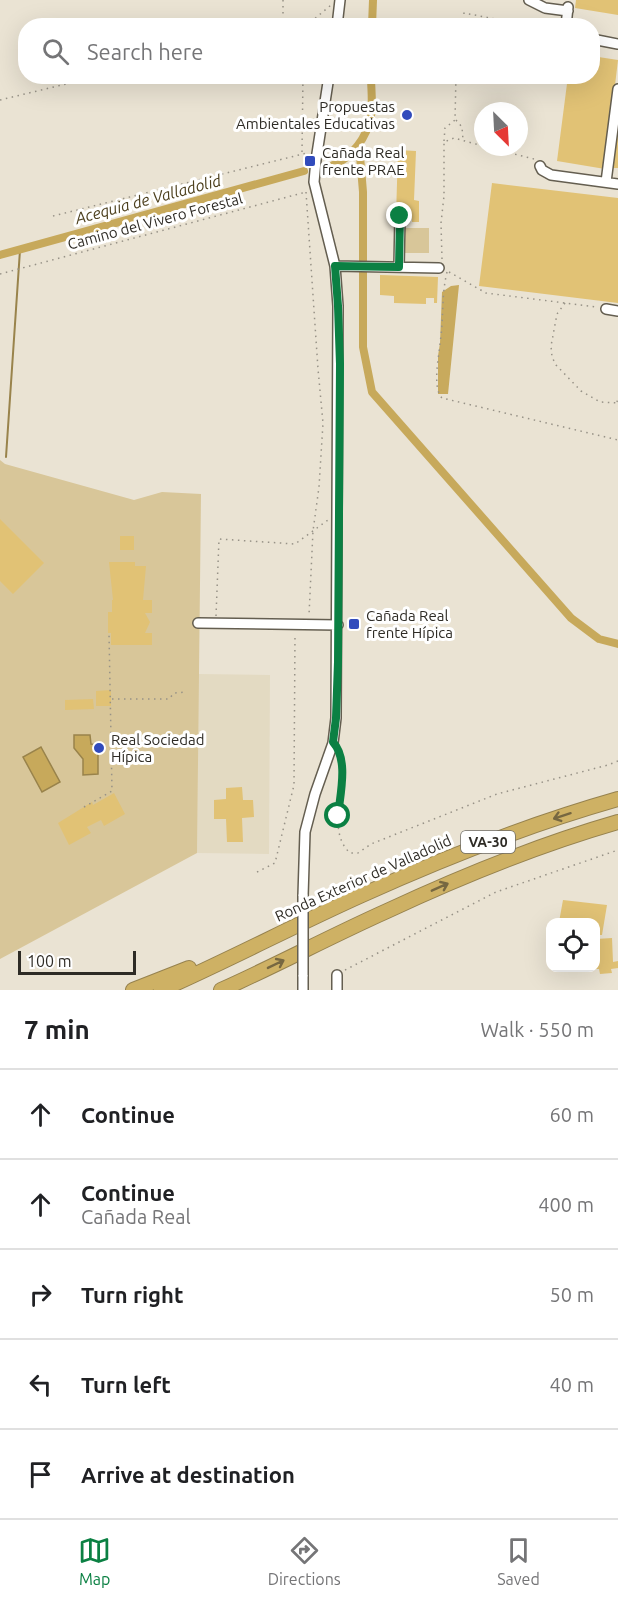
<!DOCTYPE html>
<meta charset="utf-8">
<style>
body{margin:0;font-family:Ubuntu,sans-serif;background:#f2f2f2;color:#202124}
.controls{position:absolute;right:18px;bottom:18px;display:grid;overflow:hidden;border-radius:12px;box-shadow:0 6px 24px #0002}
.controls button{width:54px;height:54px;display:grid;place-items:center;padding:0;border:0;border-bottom:2px solid #e0e0e0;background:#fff;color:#202124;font:30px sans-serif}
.compass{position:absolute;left:474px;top:102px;width:54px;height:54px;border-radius:50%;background:#fff;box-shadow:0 6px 24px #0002;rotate:156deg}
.scale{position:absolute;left:18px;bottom:15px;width:118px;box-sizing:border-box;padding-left:6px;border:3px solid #2e2b25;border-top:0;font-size:16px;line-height:21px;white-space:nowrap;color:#2e2b25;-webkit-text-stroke:4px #fff;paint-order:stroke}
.stop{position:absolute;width:18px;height:18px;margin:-14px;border:4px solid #0b8043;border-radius:50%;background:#fff}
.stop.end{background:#0b8043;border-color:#fff;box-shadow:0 2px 6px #0008}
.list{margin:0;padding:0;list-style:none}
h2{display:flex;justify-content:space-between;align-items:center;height:78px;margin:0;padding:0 24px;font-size:26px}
h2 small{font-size:20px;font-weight:400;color:#757577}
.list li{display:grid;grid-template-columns:39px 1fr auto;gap:18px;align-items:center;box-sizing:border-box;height:90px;padding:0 24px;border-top:2px solid #e0e0e0}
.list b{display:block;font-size:22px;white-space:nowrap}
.list p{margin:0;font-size:20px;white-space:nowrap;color:#757577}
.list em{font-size:20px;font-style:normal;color:#757577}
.icon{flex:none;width:33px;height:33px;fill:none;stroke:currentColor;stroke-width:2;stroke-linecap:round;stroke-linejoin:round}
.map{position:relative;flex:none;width:618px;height:990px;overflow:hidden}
.search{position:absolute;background:#fff;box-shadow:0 6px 24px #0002;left:18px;right:18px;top:18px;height:66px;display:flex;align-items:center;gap:15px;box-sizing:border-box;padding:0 21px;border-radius:24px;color:#757577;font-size:22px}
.sheet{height:528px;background:#fff}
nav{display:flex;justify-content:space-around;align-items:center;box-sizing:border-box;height:84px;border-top:2px solid #e0e0e0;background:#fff;font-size:16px;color:#757577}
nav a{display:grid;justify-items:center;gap:3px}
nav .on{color:#0b8043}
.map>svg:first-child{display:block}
.built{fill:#e3dac2}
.green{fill:#d8c699}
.forest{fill:#c8aa5d}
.water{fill:#c7a95b;stroke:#99834b;stroke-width:1.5}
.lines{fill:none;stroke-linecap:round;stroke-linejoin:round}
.stream{stroke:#99834b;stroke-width:2}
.canal{stroke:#c7a95b;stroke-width:8}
.building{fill:#e1c275}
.minor-casing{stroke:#645e50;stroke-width:12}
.highway-casing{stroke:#96824e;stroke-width:16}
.path{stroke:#979287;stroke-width:1.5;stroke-dasharray:1.5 4.5;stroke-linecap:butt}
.minor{stroke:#fff;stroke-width:9}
.highway{stroke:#ceb164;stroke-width:14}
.minor-bridge-casing{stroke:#645e50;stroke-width:12;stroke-linecap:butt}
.minor-bridge{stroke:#fff;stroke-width:9}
.oneway{stroke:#766741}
.route{stroke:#0b8043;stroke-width:8}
.poi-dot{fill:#314bbc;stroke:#fff;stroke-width:2}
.labels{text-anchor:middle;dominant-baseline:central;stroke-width:6;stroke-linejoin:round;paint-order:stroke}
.shield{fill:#fff;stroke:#6d6b66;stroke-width:1.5}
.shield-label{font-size:14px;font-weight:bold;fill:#2e2b25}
.poi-label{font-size:15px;fill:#2e2b25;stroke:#fff;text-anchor:start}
.street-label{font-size:15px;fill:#2e2b25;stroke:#fff}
.water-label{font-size:16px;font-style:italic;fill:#4d401e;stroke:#fff}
</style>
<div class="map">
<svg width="618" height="990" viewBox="0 0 618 990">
<rect width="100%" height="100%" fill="#eae3d3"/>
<path class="built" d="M198 674 270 675 269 854 197 853Z"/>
<path class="green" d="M405 228H429V253H404Z
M0 460 5 464 134 500 162 492 201 494 197 853 0 959Z"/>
<path class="forest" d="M459 285 448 394H438V356L440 343 442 292 451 286Z"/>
<path class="water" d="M74 735H90L91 744 98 745V774L83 775V759L74 748Z
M41 747 60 782 42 792 23 757Z"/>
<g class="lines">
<path class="stream" d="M6 457 20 250"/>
<path class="canal" d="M372 26 373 0
M359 144 363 192V347L372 392 571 618 599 639 618 644
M324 168C346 164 363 143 369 124 374 110 371 91 371 76
M0 255 304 171"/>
</g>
<path class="building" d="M576 0H618V15L575 8Z
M592 56 618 60 605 169 557 161 568 76H592Z
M616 128H618V168H612Z
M398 150 416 151 414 200 419 201V222H412V216H396Z
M492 183 618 198V303L479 286Z
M380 275 438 277 437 303H434V298H426V304L394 303V296L380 295Z
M0 519 44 563 13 594 0 581Z
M120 536H134V550H120Z
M109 562H135V566H146L143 600H152V613H145L150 622 145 633H152V645H111V633H108V612H112V600H113Z
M111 690V706H96V691Z
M93 699 94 709 65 710V700Z
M242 787 243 800H253L254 817 242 818 243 842H227L226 819H214V800L226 799V788Z
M114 793 125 814 104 826 101 820 87 827 91 833 69 845 58 823 92 802 93 805Z
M563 900 607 905 602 935H596V922H559Z
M612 938 613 962 618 961V968L611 969 612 973 600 974 599 969H596V939Z"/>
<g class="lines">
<g class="minor-casing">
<path id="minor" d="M529 0 545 8 568 11
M523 24 531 26
M337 26 340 0
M566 26 568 7
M592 39 618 44
M540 166 542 170 551 175 618 184
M606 182 618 89
M335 266 439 268
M399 267 400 216
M606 309 618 311
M198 623 338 625
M303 896 305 832 315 794 333 743 336 718 338 306 335 266 314 182 316 160 329 76
M303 975V990
M337 975V990"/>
</g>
<g class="highway-casing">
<path id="highway" d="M133 990 189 968
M161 990C229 960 295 925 362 895 446 857 530 824 618 799
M221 990C277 965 331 936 387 911 462 876 538 845 618 822"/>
</g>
<path class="path" d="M283 0V26
M306 26 331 5
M463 26 464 13 516 23
M0 100 99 76
M456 120 462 127 463 140
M444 141 445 128 455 120 456 76
M486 147 534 159
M302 152 303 76
M306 192 318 369 323 423 319 487 313 531 309 615
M53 216 307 153
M442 259 441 223 444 196V142L454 138 483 146
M447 272C441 297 444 318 440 343 439 356 432 388 442 398L618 440
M449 272 486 293 597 307
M0 274 306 192
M565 303 557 314 551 346 552 357 556 365 581 391 600 402 618 403
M617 402 618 397
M216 616 219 539 295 544 328 520
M112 699H169L174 693 186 692
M339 750C350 781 324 829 350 853H358L371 844 497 794 608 765 618 761
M84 807 112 791 109 633
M257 872 275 863 294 785 295 634
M345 970 496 892 618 850"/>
<use href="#minor" class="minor"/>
<use href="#highway" class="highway"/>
<g class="minor-bridge-casing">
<path id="minor-bridge" d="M303 896V975"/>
</g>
<use href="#minor-bridge" class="minor-bridge"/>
</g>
<defs><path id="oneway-shaft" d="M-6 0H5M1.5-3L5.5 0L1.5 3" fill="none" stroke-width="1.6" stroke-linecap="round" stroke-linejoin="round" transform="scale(1.5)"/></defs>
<g class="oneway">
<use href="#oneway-shaft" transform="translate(562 816) rotate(162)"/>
<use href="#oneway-shaft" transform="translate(440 887) rotate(-24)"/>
<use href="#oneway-shaft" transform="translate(276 964) rotate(-26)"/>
</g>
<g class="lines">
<path class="route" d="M338 816C340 794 349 760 333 742L336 718 338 662 340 364 338 306 335 266 399 267 400 216"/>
</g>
<g class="poi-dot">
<circle cx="407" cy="115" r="6"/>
<rect x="304" y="155" width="12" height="12" rx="3"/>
<rect x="348" y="618" width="12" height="12" rx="3"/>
<circle cx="99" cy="748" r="6"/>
</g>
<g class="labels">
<rect class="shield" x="461" y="831" width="54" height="22" rx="4.5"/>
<g class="shield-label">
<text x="488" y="842">VA-30</text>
</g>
<g class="poi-label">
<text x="395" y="106" text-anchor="end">Propuestas<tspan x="395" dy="17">Ambientales Educativas</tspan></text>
<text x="322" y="152">Cañada Real<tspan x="322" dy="17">frente PRAE</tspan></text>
<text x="366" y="615">Cañada Real<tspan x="366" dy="17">frente Hípica</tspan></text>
<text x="111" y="739">Real Sociedad<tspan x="111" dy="17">Hípica</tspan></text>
</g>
<g class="street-label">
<text transform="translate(155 221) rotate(-15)">Camino del Vivero Forestal</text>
<text transform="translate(363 878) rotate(-24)">Ronda Exterior de Valladolid</text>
</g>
<g class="water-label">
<text transform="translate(148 199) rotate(-15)">Acequia de Valladolid</text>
</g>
</g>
</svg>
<div class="controls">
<button><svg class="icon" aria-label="locate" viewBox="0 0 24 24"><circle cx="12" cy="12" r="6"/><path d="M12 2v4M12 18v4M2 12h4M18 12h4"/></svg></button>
</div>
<svg class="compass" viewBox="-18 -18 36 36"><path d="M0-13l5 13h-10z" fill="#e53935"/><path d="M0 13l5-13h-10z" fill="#757577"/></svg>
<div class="scale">100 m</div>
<div class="stop" style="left:338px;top:816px"></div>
<div class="stop end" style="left:400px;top:216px"></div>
<div class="search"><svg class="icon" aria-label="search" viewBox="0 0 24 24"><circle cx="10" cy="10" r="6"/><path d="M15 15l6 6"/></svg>Search here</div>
</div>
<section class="sheet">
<h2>7 min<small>Walk · 550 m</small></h2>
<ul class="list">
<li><svg class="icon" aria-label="ahead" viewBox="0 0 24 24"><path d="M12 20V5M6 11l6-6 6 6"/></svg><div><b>Continue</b></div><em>60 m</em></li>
<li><svg class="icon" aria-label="ahead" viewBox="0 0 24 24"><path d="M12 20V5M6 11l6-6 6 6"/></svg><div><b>Continue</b><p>Cañada Real</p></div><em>400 m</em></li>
<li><svg class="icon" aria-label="right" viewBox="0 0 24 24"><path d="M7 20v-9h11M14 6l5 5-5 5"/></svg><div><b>Turn right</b></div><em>50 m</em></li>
<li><svg class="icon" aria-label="left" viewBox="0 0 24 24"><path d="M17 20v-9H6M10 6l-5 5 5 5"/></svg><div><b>Turn left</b></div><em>40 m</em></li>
<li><svg class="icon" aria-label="arrive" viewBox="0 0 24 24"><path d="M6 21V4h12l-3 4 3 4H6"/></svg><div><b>Arrive at destination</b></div></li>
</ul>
</section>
<nav>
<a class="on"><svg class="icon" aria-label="map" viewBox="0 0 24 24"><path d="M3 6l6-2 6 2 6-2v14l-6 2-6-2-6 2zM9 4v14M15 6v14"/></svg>Map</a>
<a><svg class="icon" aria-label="directions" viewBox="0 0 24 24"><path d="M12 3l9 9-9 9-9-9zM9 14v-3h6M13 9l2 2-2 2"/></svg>Directions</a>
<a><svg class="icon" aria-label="saved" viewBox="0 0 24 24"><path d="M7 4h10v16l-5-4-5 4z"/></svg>Saved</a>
</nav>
